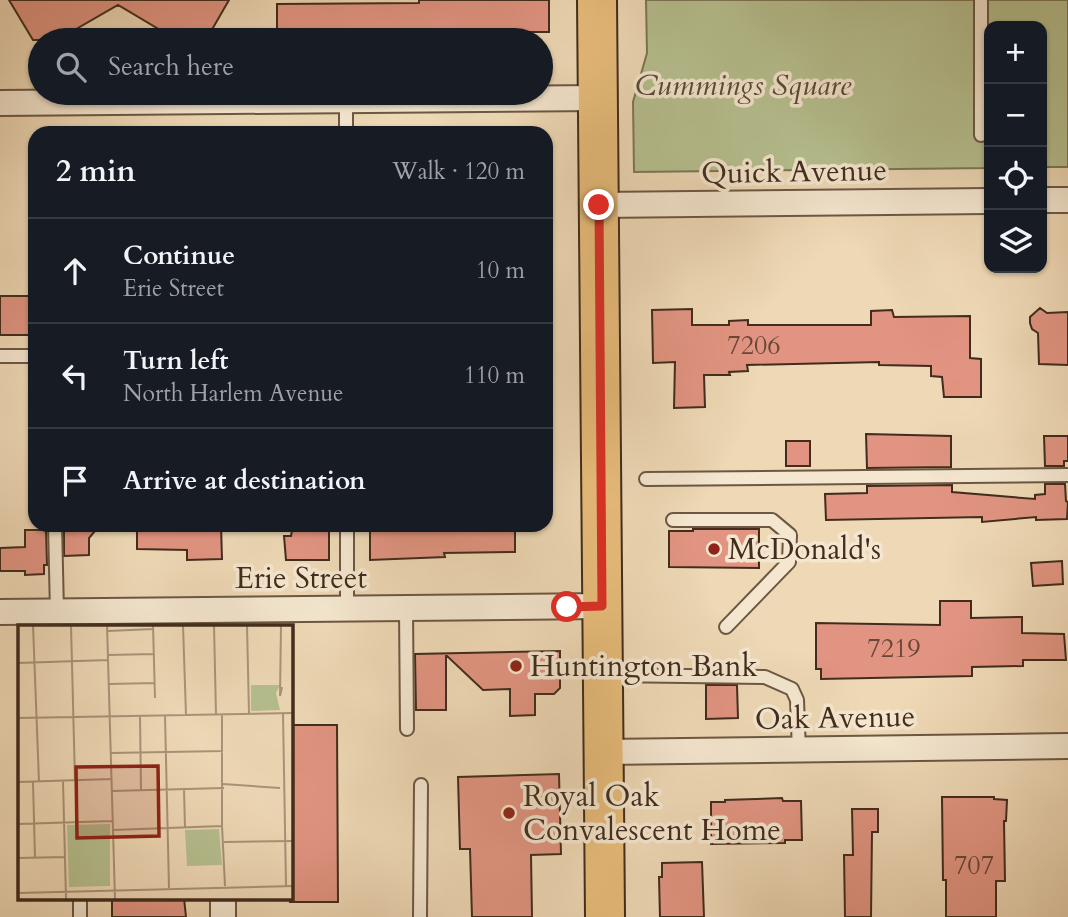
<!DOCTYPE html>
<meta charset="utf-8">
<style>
body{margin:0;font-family:Cardo,serif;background:#20242c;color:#f1f3f6}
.controls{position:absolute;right:21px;top:21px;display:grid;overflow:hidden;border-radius:14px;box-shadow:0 2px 5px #0004}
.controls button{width:63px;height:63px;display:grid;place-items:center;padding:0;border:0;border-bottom:2px solid #363941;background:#171b24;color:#f1f3f6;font:35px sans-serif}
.stop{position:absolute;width:21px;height:21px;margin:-16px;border:5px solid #d93025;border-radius:50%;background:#fff}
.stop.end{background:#d93025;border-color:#fff;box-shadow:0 2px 7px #0008}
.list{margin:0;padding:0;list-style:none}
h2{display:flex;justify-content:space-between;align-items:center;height:91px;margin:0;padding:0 28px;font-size:30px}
h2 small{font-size:23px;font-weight:400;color:#9ea1a6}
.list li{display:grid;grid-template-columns:46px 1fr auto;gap:21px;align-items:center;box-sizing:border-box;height:105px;padding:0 28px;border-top:2px solid #363941}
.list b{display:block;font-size:26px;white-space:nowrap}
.list p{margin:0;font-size:23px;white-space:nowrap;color:#9ea1a6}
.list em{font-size:23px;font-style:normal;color:#9ea1a6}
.icon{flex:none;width:38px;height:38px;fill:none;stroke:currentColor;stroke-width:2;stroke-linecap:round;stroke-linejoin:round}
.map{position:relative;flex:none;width:1068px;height:917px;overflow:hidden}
.search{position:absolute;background:#171b24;box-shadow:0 2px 5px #0004;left:28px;top:28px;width:525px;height:77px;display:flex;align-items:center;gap:18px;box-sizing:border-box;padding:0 24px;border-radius:38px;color:#9ea1a6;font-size:26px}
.panel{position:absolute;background:#171b24;box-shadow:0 2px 5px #0004;left:28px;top:126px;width:525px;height:406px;border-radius:21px}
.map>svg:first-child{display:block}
.green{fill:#b6bf8f;stroke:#7c7656;stroke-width:2}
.building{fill:#e19481;stroke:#412c1d;stroke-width:2}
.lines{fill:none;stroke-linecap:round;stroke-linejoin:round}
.lane-casing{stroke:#6c5743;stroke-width:16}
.street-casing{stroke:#6c5743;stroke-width:28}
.primary-casing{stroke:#412c1d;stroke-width:42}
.lane{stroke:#f4e6cf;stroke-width:12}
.street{stroke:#f4e6cf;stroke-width:24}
.primary{stroke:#e7bc7a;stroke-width:38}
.route{stroke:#d93025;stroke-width:9}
.poi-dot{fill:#8f2418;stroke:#f4e6cf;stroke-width:2.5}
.labels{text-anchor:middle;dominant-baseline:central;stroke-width:7;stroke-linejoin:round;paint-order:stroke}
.number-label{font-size:26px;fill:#694636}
.park-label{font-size:30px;font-style:italic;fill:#584934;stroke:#f4e6cf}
.street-label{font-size:30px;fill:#412c1d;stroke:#f4e6cf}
.poi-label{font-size:30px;fill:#412c1d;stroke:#f4e6cf;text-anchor:start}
.inset-road{fill:none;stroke:#a99378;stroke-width:2}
.view{fill:#8f2418;fill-opacity:0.15;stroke:#8f2418;stroke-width:3.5}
.inset-edge{fill:none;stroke:#412c1d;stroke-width:3.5}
</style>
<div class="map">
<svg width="1068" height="917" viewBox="0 0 1068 917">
<rect width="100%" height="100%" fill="#eed8b5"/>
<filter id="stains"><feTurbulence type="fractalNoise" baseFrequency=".00286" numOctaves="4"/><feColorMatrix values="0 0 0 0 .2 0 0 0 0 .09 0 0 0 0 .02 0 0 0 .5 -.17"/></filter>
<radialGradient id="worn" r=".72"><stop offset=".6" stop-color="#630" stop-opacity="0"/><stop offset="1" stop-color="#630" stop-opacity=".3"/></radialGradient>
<path class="green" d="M646 0H1068V167H1042V26H989V168L634 172 633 102 647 53Z"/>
<path class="building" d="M9 0H229L206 40H177L118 5 57 40H33Z
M419 0H549V32H489V40H277V4L419 3Z
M0 296H35V335H0Z
M1040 308 1047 313 1068 312V365L1039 364 1038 333 1032 329 1030 323V317Z
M692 309V325H729V321L748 320V325H871V311L892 310 894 317 970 316V358L981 359V397H944L942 377 931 376V366L879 365V362L747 365 748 371 729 372 730 375H704L705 407 674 408 675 362 653 363 652 310Z
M866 434 951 436V467L867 468Z
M1044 436H1068V461H1064V466H1045Z
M786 441H810V466H786Z
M1045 484H1065L1066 501 1068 502 1067 519 1036 520V517L982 522V517L826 520 825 494 867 493V486L952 485V492L1035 499V495L1045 494Z
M64 525H100L89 538V555L64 556Z
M137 525H221L222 559 187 560V550L137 549Z
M293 525H324V529H329V560H286L284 536H291Z
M370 525H515V552L444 553 445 557 370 560Z
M693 529H759V568L669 567V531H693Z
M25 530H46L47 565H44V574L25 575V571H0V548L25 547Z
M1062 561 1063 584 1033 586 1031 563Z
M940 601H971V618L1022 617V633L1064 634 1066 660H1023V666L972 667V676L821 679V669H816V623L940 625Z
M560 651V688L554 694H535V715L510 716V689L483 690 446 655V710H416L415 654Z
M706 685H737L738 718 706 719Z
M290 725H337L338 902H290Z
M559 774 561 854 531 855 532 917H472L470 849H460L458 777Z
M942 797H994V799L1007 800 1006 821H1004L1005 881H996V917H946V880H943Z
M782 798 783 801H801L802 840H785V843L711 844V802H725V800Z
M852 809H878V832H872L871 917H845L844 855H853Z
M702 862 704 917H660L659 877H662V863Z
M112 898H184L186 917H112Z"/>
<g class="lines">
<g class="lane-casing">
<path id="lane" d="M981 0V135
M346 100V133
M0 356H35
M646 479 1068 475
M673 520H772L790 535 789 562 726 627
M55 525 57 612
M347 525V609
M406 608 407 729
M606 675 765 677 792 689 797 700 799 751
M80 898V917
M420 917 421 785"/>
</g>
<g class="street-casing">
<path id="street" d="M0 103 598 98
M1042 200H1068
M599 205 989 201
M0 612 602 606
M604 752 1068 746
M223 898V917"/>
</g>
<g class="primary-casing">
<path id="primary" d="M597 0 605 917"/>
</g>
<use href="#lane" class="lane"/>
<use href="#street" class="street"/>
<use href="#primary" class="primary"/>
</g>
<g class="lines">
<path class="route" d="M567 607 602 606 599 205"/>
</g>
<g class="poi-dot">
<circle cx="714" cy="549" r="7"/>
<circle cx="516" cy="666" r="7"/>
<circle cx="509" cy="813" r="7"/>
</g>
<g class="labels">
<g class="number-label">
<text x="754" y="345">7206</text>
<text x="894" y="648">7219</text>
<text x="974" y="865">707</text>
</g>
<g class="park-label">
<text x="743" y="85">Cummings Square</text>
</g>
<g class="street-label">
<text transform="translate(794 172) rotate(-1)">Quick Avenue</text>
<text x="301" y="578">Erie Street</text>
<text transform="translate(835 718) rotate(-1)">Oak Avenue</text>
</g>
<g class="poi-label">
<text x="728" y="549">McDonald's</text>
<text x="530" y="666">Huntington Bank</text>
<text x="523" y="796">Royal Oak<tspan x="523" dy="34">Convalescent Home</tspan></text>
</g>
</g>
<g transform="translate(18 625)">
<rect width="275" height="275" fill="#eed8b5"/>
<path d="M233 60H262L258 68 262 85 233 86ZM92 199V261L51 262 49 200ZM201 204 204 240 169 241 167 205Z" fill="#b6bf8f"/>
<path class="inset-road" d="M15 0 21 157M53 0 57 156M89 0 97 274M135 0 137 73M165 0 168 90M196 0 198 90M229 0 231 89M263 0 262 71 264 62M90 6 135 4M90 30 136 29M0 38 90 35M91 59 137 58M265 88 268 261M147 91 151 263M122 92 123 165M0 93 275 88M93 128 205 126M45 156 48 274M0 157 94 154M15 157 17 233M205 159 262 163M166 164 167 203M94 166 206 163M0 199 95 196M204 201 207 261M95 205 204 201V90M206 217 275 216M0 233 47 232M0 268 275 261"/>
<path class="view" d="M140 141 141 211 59 213 58 142Z"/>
<rect width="275" height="275" class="inset-edge"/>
</g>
<rect width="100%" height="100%" filter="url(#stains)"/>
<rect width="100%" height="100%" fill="url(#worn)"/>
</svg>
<div class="controls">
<button>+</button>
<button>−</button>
<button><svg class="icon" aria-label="locate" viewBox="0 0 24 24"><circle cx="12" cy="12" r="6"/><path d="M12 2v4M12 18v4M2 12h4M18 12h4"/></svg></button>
<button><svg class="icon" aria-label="layers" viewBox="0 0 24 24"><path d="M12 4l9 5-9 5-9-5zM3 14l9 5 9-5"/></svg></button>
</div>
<div class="stop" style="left:567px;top:607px"></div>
<div class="stop end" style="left:599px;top:205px"></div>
<div class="search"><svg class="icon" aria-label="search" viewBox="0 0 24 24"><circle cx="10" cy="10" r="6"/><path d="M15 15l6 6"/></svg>Search here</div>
<section class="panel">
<h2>2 min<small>Walk · 120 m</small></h2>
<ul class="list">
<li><svg class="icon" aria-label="ahead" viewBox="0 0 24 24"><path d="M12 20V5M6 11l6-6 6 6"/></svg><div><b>Continue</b><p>Erie Street</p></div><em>10 m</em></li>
<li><svg class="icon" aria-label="left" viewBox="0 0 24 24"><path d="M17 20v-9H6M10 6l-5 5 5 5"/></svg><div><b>Turn left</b><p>North Harlem Avenue</p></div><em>110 m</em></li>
<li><svg class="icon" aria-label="arrive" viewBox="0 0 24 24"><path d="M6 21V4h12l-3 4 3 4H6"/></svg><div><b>Arrive at destination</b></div></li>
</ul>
</section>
</div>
